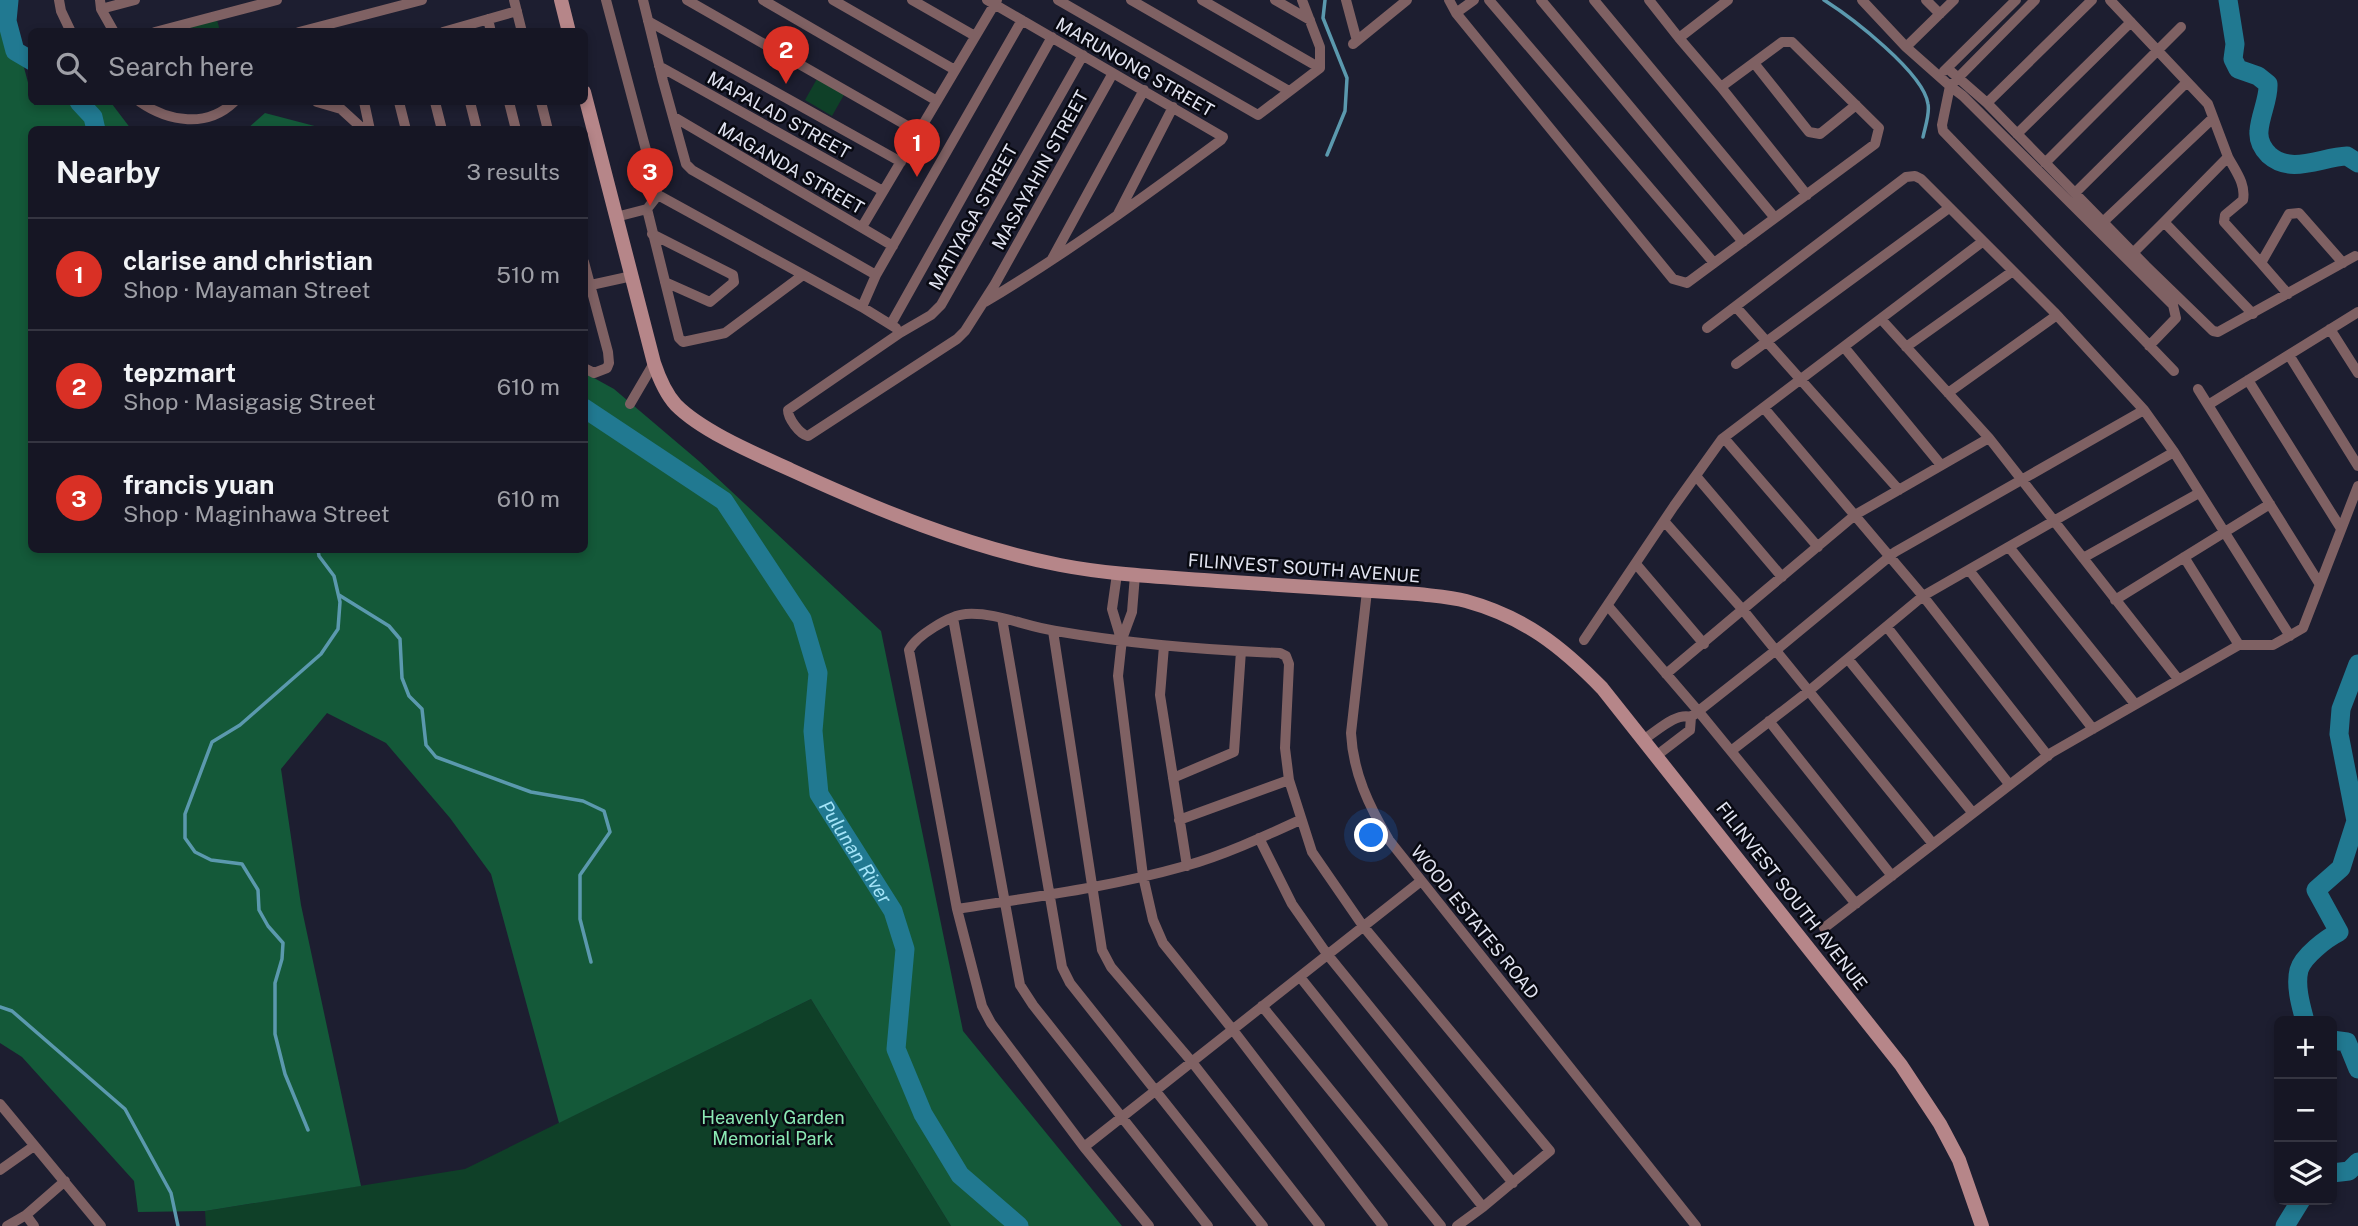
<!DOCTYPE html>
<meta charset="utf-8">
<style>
body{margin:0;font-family:"Public Sans",sans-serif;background:#232331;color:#f1f3f6}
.controls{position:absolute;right:21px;bottom:21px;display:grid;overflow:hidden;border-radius:10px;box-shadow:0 4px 10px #0003}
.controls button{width:63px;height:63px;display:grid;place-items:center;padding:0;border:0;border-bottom:2px solid #353541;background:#161624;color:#f1f3f6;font:35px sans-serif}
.you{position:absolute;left:1372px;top:836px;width:24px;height:24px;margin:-18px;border:5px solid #fff;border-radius:50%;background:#1a73e8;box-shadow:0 0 0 10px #1a73e833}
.badge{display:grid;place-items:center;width:46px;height:46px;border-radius:50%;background:#d93025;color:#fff;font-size:23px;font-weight:700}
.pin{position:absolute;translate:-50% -58px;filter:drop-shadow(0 2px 4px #0008)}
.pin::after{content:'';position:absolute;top:37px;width:24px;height:21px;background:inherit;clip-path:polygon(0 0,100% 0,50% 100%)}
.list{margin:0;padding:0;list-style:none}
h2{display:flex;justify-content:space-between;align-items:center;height:91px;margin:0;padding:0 28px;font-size:30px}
h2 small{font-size:23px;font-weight:400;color:#9e9fa6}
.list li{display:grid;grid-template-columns:46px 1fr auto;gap:21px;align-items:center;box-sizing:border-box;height:112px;padding:0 28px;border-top:2px solid #353541}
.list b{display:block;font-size:26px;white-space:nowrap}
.list p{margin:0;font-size:23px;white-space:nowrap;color:#9e9fa6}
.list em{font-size:23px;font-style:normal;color:#9e9fa6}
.icon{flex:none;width:38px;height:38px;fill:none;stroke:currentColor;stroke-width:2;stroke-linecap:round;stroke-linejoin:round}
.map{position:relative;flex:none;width:2358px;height:1226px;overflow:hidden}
.search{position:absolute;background:#161624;box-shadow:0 4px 10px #0003;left:28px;top:28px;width:560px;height:77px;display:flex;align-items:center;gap:18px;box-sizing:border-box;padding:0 24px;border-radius:10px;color:#9e9fa6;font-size:26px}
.panel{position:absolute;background:#161624;box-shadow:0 4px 10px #0003;left:28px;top:126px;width:560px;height:427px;border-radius:10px}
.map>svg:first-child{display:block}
.green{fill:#0f4028}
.forest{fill:#145939}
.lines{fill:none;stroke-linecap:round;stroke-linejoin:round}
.stream{stroke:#5b99ae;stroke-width:3.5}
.river{stroke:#217991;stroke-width:19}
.street{stroke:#7f6163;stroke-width:10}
.secondary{stroke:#b68689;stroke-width:14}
.labels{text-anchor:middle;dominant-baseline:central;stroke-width:5;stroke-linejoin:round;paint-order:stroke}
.street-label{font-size:18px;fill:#e1e3f0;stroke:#080911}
.park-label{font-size:18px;fill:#8be9b4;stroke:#080911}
.water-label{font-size:19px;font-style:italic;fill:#a5e5f9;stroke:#080911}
</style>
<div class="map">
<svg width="2358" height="1226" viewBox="0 0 2358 1226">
<rect width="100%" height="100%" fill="#1d1e30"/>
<path class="green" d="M217 20 220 31 172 32Z
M818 77 845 93 832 116 805 100Z
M811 999 951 1226H206L205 1211 465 1169Z"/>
<path class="forest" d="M0 0H6L34 105 112 104 131 129 32 130V550H584L585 373 614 389 700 462 881 631 963 1031 1122 1226H951L811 999 559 1123 491 874 450 818 386 743 327 713 281 769 301 905 361 1186 205 1211 138 1212 134 1181 22 1057 0 1043Z
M265 113 326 129H247Z"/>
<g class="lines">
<path class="stream" d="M1325 0 1323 18 1347 78 1345 111 1327 155
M1824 0C1851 17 1924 73 1928 104 1930 114 1925 127 1923 137
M339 595 389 626 400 639 402 678 409 696 422 709 426 745 436 757 531 792 583 801 604 811 610 832 580 875V919L591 962
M0 1007 12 1011 125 1109 171 1193 178 1226
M308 1130 285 1074 275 1034V983L282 959 283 943 268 926 259 910 258 890 242 864 211 860 195 852 185 838V814L212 742 240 725 321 654 338 629 340 602 334 576 319 556 318 550"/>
<g class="river">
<path d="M9 0 7 21 15 51 32 61"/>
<path d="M2228 0 2235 44 2233 59 2238 69 2258 76 2268 84C2269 99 2260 115 2259 131 2258 141 2262 148 2269 155 2291 175 2321 157 2347 156L2358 163"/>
<path d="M79 102 93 117 96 130"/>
<path id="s1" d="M584 408 724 501 802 619 818 673 813 731 819 794 893 911 905 949 896 1049 923 1114 960 1175 1019 1226"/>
<path d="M2305 1021C2301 1006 2295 986 2299 970 2303 956 2327 938 2339 932L2316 890 2341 868 2356 821 2339 734 2341 709 2358 664"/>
<path d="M2332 1040 2347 1042 2358 1069"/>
<path d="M2332 1173 2349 1171 2358 1162"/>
<path d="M2285 1226 2301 1200"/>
</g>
<path class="street" d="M59 0 61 11 71 32
M100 0 101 9 114 32
M514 0 522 32
M606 0 658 195
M643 0 663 81 686 164 692 170 876 275
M687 0 918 132
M763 0 937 101
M833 0 955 70
M912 0 975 36
M1058 0 1258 115 1320 68V47L1302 0
M1131 0 1289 91
M1202 0 1320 68
M1275 0 1310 20
M1346 0 1357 41
M1449 0 1456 13 1474 0
M1489 0 1714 263
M1541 0 1743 242
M1594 0 1775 218
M1649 0 1679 38 1728 0
M1862 0 1906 47 1954 0
M1926 0 1940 14
M2035 0 1950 86 1963 96 2173 305 2176 318 2149 346
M2110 0 2208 104 2228 157
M101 9 135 0
M1456 13 1673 279 1687 283 1875 144 1879 128 1792 42H1782L1721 87 1679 38
M488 19 491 32
M648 21 901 162
M155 32 277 0
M299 32 422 0
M443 32 517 11
M1353 44 1407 0
M1906 47 1950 86 1942 125 1943 131 2174 371
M1083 55 941 305 931 315 900 333 788 410C788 418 799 434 808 436L957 339 965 331 995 284 1113 73
M1754 63 1809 132 1820 134 1856 105
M659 66 883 191
M1947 68 1987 103 2146 266 2213 331 2218 332 2355 256
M1944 71 2016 0
M1721 87 1807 195
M140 102C169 122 207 128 234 102
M317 102 341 109 364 130
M364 102 370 130
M399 102 406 130
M435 102 442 130
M470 102 477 130
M509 102 516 130
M541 102 548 130
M1987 103 2092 0
M674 117 893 246
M2017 134 2131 22
M2045 163 2181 27
M2075 193 2187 82
M658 195 862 307 896 328
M647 209 679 338 683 342 725 333 803 275
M1118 214 1173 107
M616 217 647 209 658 195
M2103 222 2213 118
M862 227 997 0
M652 234 733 275 734 282 710 302 665 282
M2133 253 2164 222
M1052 259 1144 90
M584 262 608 352 609 363 607 368 594 373 584 368
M591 285 632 276
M2288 294 2261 263 2289 214 2299 213 2343 263
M985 302C1067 253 1144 197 1221 140L1223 137 987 0
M862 307 876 275 1022 20
M1736 307 1899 490
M2253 314 2164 222 2228 157C2236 172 2246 184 2243 200L2225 215 2224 222 2261 263
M1881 319 1989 438 2178 679
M891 324 1052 37
M1707 328 1906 177 1915 176 1921 179 2054 312 2144 410 2174 452 2290 636
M2330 329 2358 373
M1844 347 1941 465
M1906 347 2013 271
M2289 355 2358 466
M1736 364 1949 208
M2248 380 2340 527
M2198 389 2319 583
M1948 393 2057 315
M630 404 654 363
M2208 405 2358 312
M1764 408 1923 596 2048 756
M1724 438 1818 547
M1696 476 1782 577
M1664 521 1743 610 1933 844
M2009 547 2135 704
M2184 557 2239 645
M2083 558 2199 493
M1636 564 1704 644
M1969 570 2093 729
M1117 574 1112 609 1121 639
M1135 575 1132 612 1122 639 1118 676 1143 876 1153 920 1163 943 1233 1030 1383 1226
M1367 591 1351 733C1353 773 1369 806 1389 840L1696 1226
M2115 600 2270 504
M1608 606 1699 712 1856 904
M953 618 1020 985 1033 1005 1208 1226
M1002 618 1062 967 1070 983 1263 1226
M1887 627 2009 784
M1053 631 1102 950 1111 967 1192 1062 1320 1226
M1584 640 1674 506 1722 439 1982 242
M1164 646 1160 695 1187 866
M1848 659 1972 812
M1666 674 1855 515 1989 438
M1691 717 1780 647 1895 552 2144 410
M1769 721 1892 876
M1643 740C1656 732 1676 712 1691 717L1690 730 1656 756
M1731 751 1810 690 1923 596 2174 452
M1173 778 1234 752 1241 651
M1179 820 1289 780
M1259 838 1292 904 1327 954 1513 1183
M957 909C1033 897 1111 887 1185 866 1224 855 1263 837 1300 820
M1824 928 2051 753 2239 645H2273L2303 628 2358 486
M1300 977 1483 1207
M1262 1006 1441 1226
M0 1104 101 1226
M1084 1147 1421 881
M0 1170 34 1146
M26 1215 34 1226
M7 1226 26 1215 65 1181
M1149 1226 1084 1147 991 1023 982 1006 957 909 909 650C916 636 950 615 966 614 997 612 1026 627 1056 631 1130 644 1205 650 1280 653L1286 656 1289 664 1285 748 1289 780 1312 852 1363 926 1550 1151 1483 1207 1457 1226"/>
<path class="secondary" d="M561 0 569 32
M584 92 654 363C659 378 665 393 676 405 703 432 756 454 791 470 876 509 967 547 1060 565 1112 575 1165 577 1217 581 1284 585 1351 590 1418 594 1434 596 1451 597 1466 601 1524 617 1561 646 1602 688L1901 1065 1940 1124 1959 1160 1982 1226"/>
</g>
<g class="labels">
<g class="street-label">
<text transform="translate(1135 67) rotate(30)">MARUNONG STREET</text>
<text transform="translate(779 115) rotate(29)">MAPALAD STREET</text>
<text transform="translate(791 168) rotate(30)">MAGANDA STREET</text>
<text transform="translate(1040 170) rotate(-61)">MASAYAHIN STREET</text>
<text transform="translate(973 217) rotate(-61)">MATIYAGA STREET</text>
<text transform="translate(1304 568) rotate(4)">FILINVEST SOUTH AVENUE</text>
<text transform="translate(1792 896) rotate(52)">FILINVEST SOUTH AVENUE</text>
<text transform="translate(1475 922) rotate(51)">WOOD ESTATES ROAD</text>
</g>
<g class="park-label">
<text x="773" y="1117">Heavenly Garden<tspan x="773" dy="21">Memorial Park</tspan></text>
</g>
<g class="water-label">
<text stroke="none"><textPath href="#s1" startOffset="556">Pulunan River</textPath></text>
</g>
</g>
</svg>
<div class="controls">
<button>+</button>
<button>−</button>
<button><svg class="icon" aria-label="layers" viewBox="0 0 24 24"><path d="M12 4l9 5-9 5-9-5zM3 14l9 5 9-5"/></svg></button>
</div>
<div class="you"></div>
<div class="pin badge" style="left:917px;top:177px">1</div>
<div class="pin badge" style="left:786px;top:84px">2</div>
<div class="pin badge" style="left:650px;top:206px">3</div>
<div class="search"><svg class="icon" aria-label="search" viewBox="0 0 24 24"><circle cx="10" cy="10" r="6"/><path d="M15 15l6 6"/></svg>Search here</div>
<section class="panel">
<h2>Nearby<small>3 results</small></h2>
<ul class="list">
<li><span class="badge">1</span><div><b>clarise and christian</b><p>Shop · Mayaman Street</p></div><em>510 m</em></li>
<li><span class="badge">2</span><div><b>tepzmart</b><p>Shop · Masigasig Street</p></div><em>610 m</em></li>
<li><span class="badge">3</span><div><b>francis yuan</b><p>Shop · Maginhawa Street</p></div><em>610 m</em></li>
</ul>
</section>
</div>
